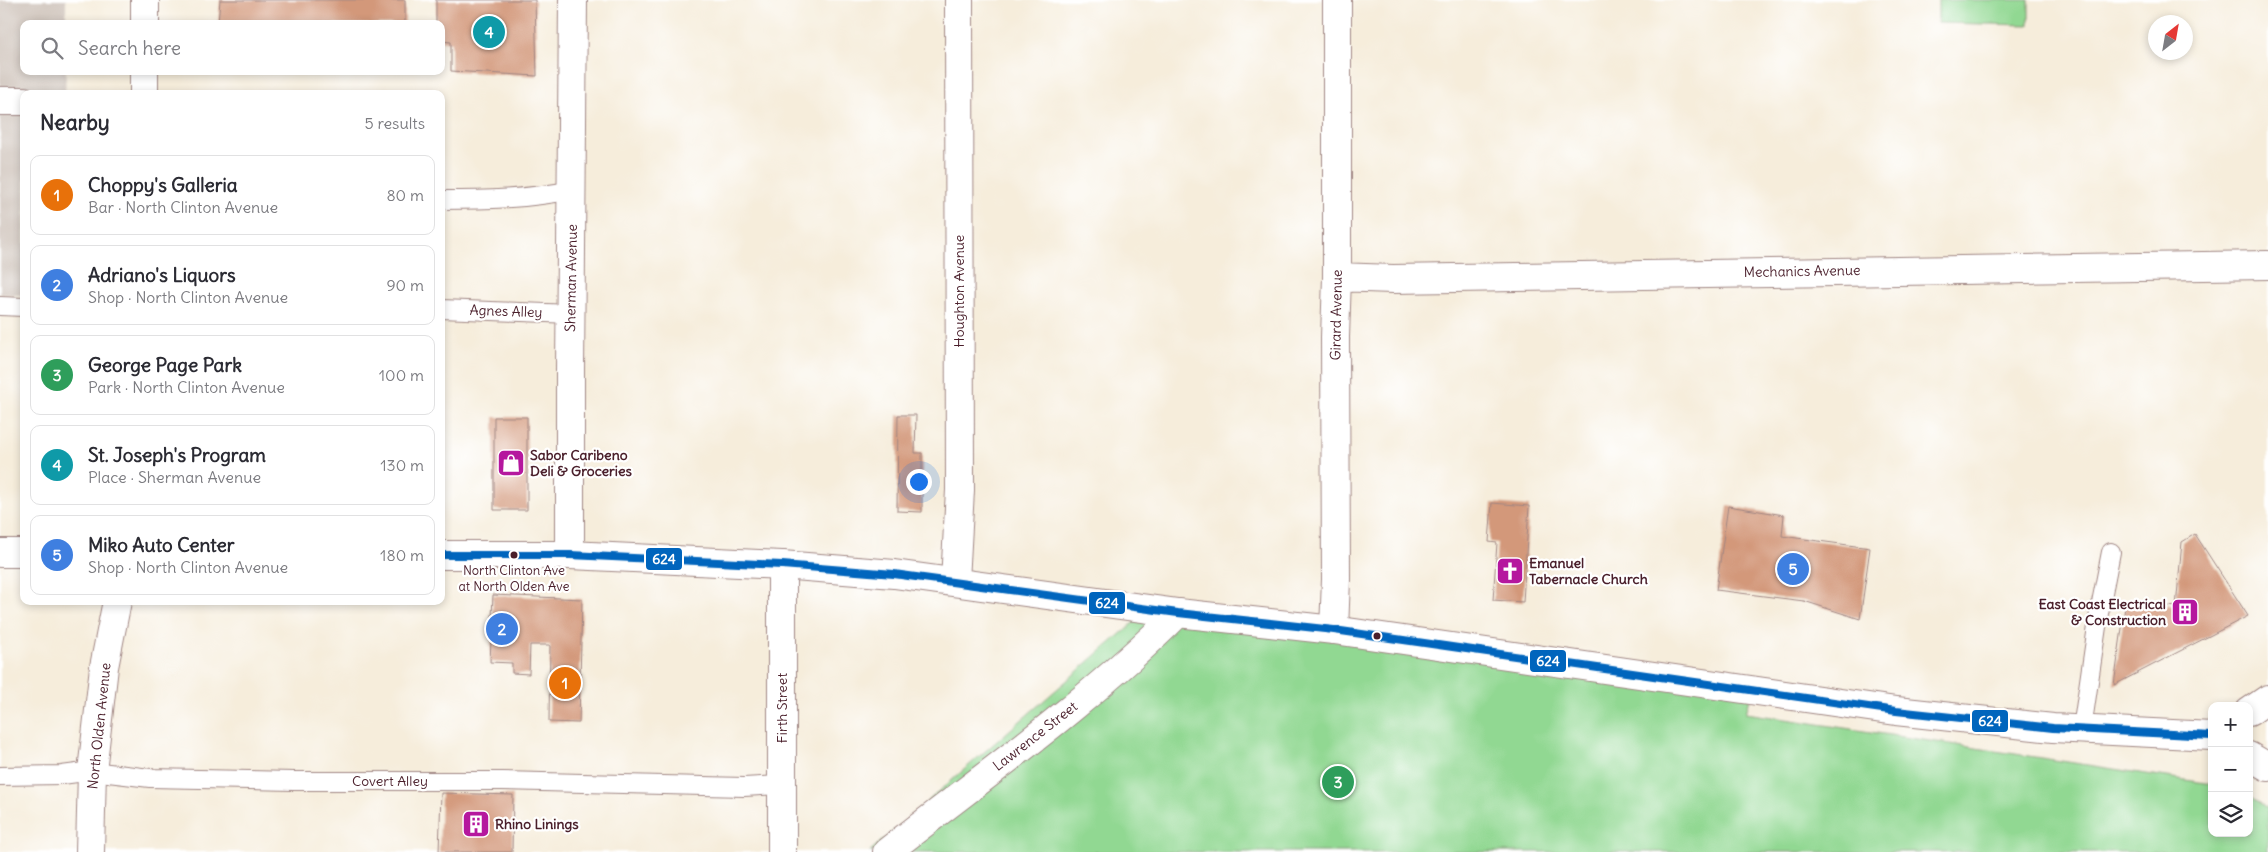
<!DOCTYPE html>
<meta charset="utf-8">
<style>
body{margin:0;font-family:Delius,sans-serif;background:#f2f2f3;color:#2b2b33}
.controls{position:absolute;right:15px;bottom:15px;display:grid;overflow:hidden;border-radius:10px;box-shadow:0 2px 8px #0003}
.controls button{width:45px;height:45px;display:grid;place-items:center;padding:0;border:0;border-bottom:1px solid #e1e1e2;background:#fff;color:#2b2b33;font:25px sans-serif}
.compass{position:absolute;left:2148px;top:15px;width:45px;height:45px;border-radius:50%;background:#fff;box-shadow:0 2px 8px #0003;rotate:31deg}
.you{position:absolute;left:918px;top:481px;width:18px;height:18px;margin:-12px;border:4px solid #fff;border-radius:50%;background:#1a73e8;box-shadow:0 0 0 8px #1a73e833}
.badge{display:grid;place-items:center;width:32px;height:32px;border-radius:50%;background:#db2777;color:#fff;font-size:16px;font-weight:700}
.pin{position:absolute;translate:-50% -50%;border:2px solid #fff;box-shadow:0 1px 5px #0006}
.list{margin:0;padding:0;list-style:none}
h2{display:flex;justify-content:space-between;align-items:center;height:65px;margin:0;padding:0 20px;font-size:21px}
h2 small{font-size:16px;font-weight:400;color:#7c7c81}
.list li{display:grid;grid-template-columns:32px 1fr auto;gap:15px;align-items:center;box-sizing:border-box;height:80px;margin:0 10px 10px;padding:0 10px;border:1px solid #e1e1e2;border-radius:10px}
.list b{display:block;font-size:19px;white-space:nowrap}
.list p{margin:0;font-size:16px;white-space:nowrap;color:#7c7c81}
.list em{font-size:16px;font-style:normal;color:#7c7c81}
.icon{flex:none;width:28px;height:28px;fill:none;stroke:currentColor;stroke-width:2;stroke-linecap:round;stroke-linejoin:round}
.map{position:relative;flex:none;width:2268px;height:852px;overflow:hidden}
.search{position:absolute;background:#fff;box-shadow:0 2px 8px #0003;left:20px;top:20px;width:425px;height:55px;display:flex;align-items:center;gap:12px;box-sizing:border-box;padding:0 18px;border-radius:10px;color:#7c7c81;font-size:19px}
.panel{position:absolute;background:#fff;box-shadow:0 2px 8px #0003;left:20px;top:90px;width:425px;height:515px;border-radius:10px}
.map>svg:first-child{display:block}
.industrial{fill:#cec2b9}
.green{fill:#91d892;stroke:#6e7c5e}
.building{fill:#d3987a}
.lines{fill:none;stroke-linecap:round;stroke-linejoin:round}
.service-casing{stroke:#a08683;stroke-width:20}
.minor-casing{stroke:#a08683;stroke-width:30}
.tertiary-casing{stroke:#a08683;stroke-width:30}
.secondary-casing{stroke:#a08683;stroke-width:30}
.service{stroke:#fff;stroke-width:18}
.minor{stroke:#fff;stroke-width:28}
.tertiary{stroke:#fff;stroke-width:28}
.secondary{stroke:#fff;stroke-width:28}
.bus-1-casing{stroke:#fff;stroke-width:11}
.bus-1{stroke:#0065bd;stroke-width:8}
.bus-dot{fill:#4a1f2b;stroke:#fff;stroke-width:2}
.labels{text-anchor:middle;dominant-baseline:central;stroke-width:4.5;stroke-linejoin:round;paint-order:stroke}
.bus-label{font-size:13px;fill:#4a1f2b;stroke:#fff}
.street-label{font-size:14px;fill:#4a1f2b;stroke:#fff}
.poi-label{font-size:14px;font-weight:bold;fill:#4a1f2b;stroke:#fff;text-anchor:start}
.line-badge{stroke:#fff;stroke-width:2}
.badge-label{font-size:14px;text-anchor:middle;font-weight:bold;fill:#fff}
</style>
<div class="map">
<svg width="2268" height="852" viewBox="0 0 2268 852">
<rect width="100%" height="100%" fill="#fff"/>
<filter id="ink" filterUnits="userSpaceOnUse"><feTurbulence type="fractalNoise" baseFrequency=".02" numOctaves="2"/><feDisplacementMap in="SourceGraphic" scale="10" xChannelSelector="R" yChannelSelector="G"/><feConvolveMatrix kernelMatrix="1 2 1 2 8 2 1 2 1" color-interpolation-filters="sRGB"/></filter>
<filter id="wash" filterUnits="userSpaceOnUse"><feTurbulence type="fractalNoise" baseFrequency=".0096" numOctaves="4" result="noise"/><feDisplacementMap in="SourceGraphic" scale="20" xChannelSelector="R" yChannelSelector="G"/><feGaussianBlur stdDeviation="1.12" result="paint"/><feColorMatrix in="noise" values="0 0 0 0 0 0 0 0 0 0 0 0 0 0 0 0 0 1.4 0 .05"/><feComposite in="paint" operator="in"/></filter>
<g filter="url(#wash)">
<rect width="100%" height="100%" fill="#f6eddb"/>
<path class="industrial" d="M0 0H66V24H24V71H66L65 94H24V295L0 294Z"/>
<path class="green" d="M1938 0H2029V25L1938 23Z
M1154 605 1753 687 1746 713 2212 784V833H2249V795L2268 808V852H869Z"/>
<g id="blocks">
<path class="building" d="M220 0H405V24H218Z
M436 0H535L537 76 451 71V42L441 41V24H436Z
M898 415H916L915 453H922V512L897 511Z
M494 417H527V510H494Z
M1492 503 1529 506 1523 602 1493 600 1497 543 1489 542Z
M1728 506 1784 515 1782 536 1870 548 1860 619 1804 601 1716 590Z
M2195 534 2248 616 2114 685 2126 600 2176 607 2182 542Z
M493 595 582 599 579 723 549 722 550 645H530L529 674 512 673V663L490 662Z
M441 793 513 795 512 852H439Z"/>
</g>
</g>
<g filter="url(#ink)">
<use href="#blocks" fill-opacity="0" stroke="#a08683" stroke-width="1"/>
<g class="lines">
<g class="service-casing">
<path id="service" d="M441 200C486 200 528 199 572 190
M0 306 24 307
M441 309 571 314
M2082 729 2099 613 2111 552
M0 776 62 775 92 771 150 778 294 781H502L744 787 781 785"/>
</g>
<g class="minor-casing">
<path id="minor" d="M0 101H24
M1337 277 1393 279 2268 265
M570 555V373L573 0
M955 581 960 490 959 0
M1334 630 1336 579 1335 337 1337 277V0
M782 852V565
M887 852C985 775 1089 702 1178 613"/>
</g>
<g class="tertiary-casing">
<path id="tertiary" d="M0 553H24
M441 555H570L782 565 894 574 1178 613 1334 630 1896 711 2053 728 2212 736
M2249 712 2268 699
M2249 756 2268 767"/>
</g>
<g class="secondary-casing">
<path id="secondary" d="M145 24V0
M144 94V71
M90 852 92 771 104 667 117 601"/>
</g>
<use href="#service" class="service"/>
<use href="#minor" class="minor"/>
<use href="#tertiary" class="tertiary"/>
<use href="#secondary" class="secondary"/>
<g class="bus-1-casing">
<path id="bus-1" d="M441 555H570L782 565 894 574 1178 613 1334 630 1896 711 2053 728 2212 736"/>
</g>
<use href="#bus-1" class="bus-1"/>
</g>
</g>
<defs>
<g id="shop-square" transform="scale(1.4375)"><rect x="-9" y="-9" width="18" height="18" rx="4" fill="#b5179e" stroke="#fff"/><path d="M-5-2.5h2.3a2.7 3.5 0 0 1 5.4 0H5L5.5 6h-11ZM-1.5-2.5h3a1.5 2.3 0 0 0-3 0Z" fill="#fff"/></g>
<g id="church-square" transform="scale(1.4375)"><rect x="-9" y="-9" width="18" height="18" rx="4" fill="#b5179e" stroke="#fff"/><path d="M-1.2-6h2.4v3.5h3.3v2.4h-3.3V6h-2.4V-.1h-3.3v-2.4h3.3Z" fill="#fff"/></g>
<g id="building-square" transform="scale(1.4375)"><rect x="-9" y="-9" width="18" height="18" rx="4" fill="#b5179e" stroke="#fff"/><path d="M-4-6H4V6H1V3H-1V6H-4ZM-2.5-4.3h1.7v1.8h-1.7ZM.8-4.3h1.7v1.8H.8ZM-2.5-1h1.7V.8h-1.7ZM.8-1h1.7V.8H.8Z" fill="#fff"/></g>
</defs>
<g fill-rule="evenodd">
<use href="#shop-square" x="511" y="463"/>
<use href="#church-square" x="1510" y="571"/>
<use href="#building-square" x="2185" y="612"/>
<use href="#building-square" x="476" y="824"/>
</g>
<g class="bus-dot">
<circle cx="514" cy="555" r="4.5"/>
<circle cx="1377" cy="636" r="4.5"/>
</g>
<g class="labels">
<g class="bus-label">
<text x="514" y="570">North Clinton Ave<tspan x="514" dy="16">at North Olden Ave</tspan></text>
</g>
<g class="street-label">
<text transform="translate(1802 271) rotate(-1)">Mechanics Avenue</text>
<text transform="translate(571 278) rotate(-89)">Sherman Avenue</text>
<text transform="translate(959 291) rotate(-90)">Houghton Avenue</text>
<text transform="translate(506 311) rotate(2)">Agnes Alley</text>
<text transform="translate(1336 315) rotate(-89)">Girard Avenue</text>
<text transform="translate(782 708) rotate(-90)">Firth Street</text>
<text transform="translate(99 726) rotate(-84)">North Olden Avenue</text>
<text transform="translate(1035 736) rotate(-38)">Lawrence Street</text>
<text x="390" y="781">Covert Alley</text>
</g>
<g class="poi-label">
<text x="530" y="455">Sabor Caribeno<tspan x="530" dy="16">Deli &amp; Groceries</tspan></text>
<text x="1529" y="563">Emanuel<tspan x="1529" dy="16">Tabernacle Church</tspan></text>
<text x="2166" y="604" text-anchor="end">East Coast Electrical<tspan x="2166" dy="16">&amp; Construction</tspan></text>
<text x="495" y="824">Rhino Linings</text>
</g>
</g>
<g class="line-badge">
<rect x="645" y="547" width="38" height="24" rx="5" fill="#0065bd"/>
<rect x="1088" y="591" width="38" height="24" rx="5" fill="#0065bd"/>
<rect x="1529" y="649" width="38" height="24" rx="5" fill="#0065bd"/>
<rect x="1971" y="709" width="38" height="24" rx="5" fill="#0065bd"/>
</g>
<g class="badge-label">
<text x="664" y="564">624</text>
<text x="1107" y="608">624</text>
<text x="1548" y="666">624</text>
<text x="1990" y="726">624</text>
</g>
</svg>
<div class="controls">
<button>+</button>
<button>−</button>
<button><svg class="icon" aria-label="layers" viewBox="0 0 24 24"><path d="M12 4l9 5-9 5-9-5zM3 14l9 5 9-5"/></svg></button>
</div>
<svg class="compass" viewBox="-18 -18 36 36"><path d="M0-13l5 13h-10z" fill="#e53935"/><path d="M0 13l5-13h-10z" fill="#7c7c81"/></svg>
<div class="you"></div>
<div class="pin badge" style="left:565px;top:683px;background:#e8710a">1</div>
<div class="pin badge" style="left:502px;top:629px;background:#3f7fe0">2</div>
<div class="pin badge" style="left:1338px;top:782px;background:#2e9e5b">3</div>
<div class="pin badge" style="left:489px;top:32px;background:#0f9aa8">4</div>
<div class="pin badge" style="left:1793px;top:569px;background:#3f7fe0">5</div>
<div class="search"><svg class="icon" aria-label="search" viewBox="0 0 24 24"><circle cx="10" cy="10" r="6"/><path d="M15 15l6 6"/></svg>Search here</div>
<section class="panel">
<h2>Nearby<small>5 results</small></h2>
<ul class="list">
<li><span class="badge" style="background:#e8710a">1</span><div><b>Choppy's Galleria</b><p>Bar · North Clinton Avenue</p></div><em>80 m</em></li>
<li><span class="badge" style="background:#3f7fe0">2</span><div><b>Adriano's Liquors</b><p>Shop · North Clinton Avenue</p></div><em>90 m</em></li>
<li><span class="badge" style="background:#2e9e5b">3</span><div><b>George Page Park</b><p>Park · North Clinton Avenue</p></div><em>100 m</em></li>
<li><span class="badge" style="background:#0f9aa8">4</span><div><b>St. Joseph's Program</b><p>Place · Sherman Avenue</p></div><em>130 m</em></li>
<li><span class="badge" style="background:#3f7fe0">5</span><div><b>Miko Auto Center</b><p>Shop · North Clinton Avenue</p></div><em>180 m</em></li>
</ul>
</section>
</div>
